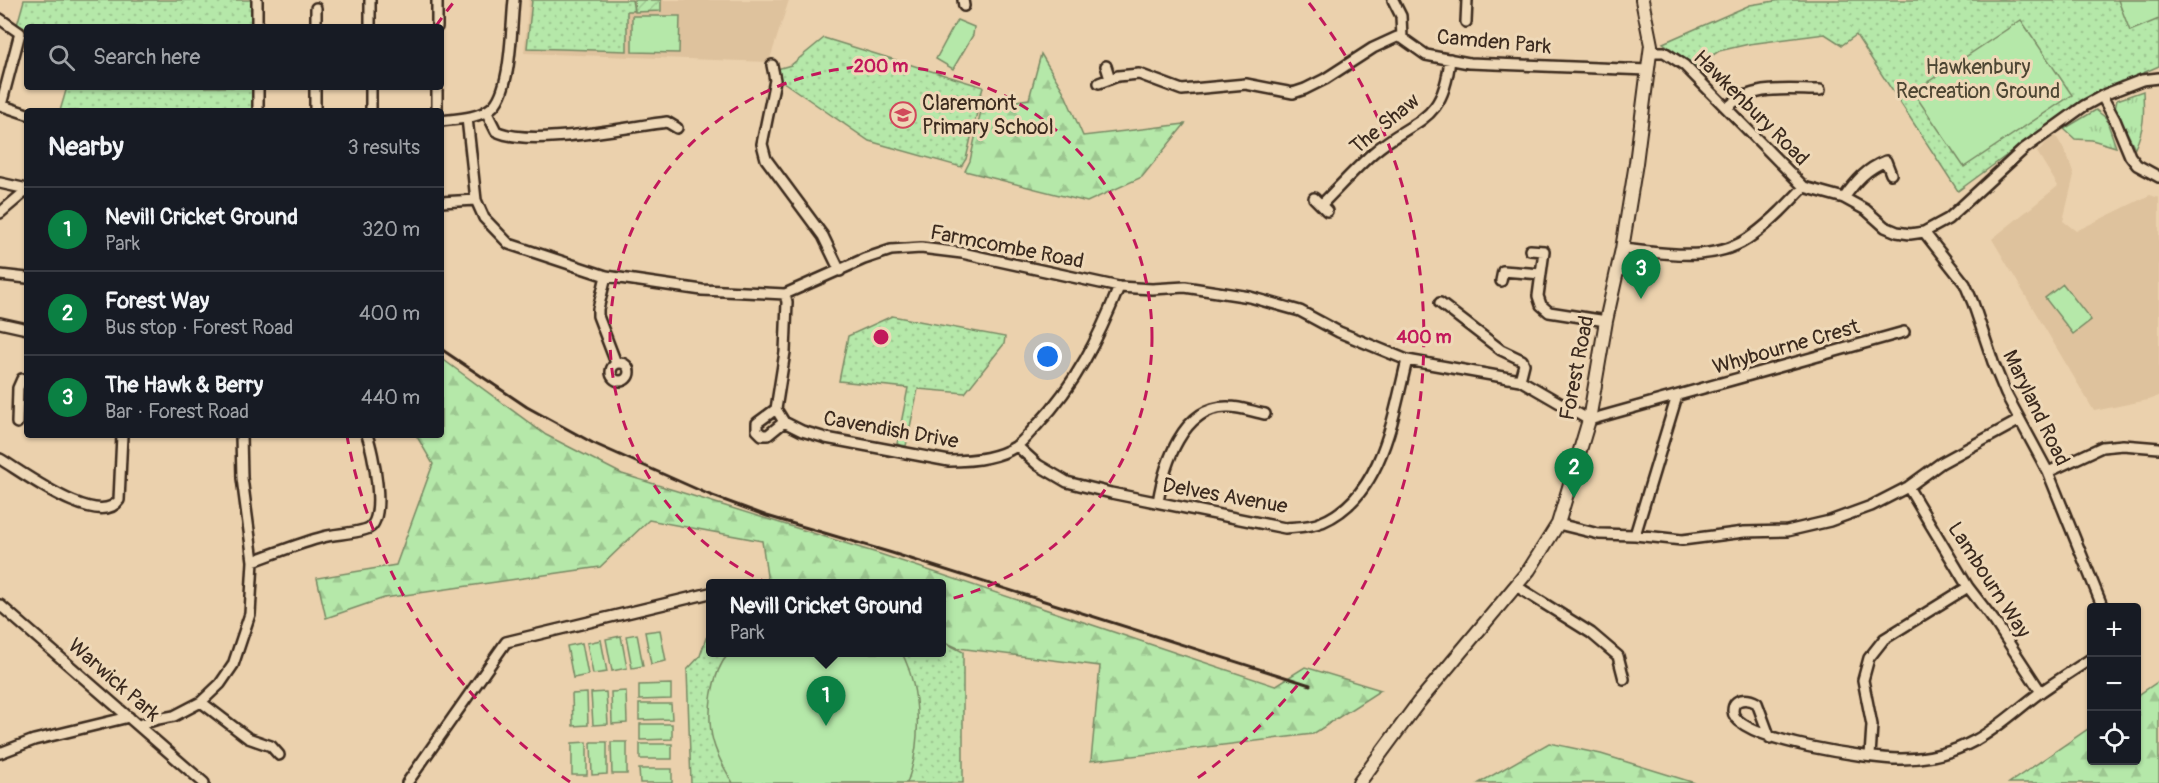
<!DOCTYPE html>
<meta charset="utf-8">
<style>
body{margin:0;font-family:Pangolin,sans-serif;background:#20242c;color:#f1f3f6}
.controls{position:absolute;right:18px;bottom:18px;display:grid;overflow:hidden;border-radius:6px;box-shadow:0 2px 4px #0004}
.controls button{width:54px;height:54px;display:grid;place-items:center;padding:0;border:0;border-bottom:2px solid #363941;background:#171b24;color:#f1f3f6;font:30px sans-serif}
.you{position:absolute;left:1048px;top:357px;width:21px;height:21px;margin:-15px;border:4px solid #fff;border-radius:50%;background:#1a73e8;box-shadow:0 0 0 9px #1a73e833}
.badge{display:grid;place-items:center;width:39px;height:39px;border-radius:50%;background:#0b8043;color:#fff;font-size:20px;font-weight:700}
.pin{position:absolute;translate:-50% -50px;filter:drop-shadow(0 2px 3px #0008)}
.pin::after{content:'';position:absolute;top:32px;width:21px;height:18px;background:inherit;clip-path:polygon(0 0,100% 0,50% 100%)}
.popup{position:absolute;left:706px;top:579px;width:240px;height:78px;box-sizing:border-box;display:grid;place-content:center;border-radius:6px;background:#171b24;filter:drop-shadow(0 2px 4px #0005);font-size:20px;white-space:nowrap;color:#9ea1a6}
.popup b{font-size:22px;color:#f1f3f6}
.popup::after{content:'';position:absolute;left:50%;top:100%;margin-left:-12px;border:12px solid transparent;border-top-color:#171b24}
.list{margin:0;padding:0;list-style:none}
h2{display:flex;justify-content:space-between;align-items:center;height:78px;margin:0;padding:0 24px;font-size:26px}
h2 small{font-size:20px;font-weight:400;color:#9ea1a6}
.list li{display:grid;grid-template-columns:39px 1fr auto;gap:18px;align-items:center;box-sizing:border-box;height:84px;padding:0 24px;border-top:2px solid #363941}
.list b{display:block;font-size:22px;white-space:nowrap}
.list p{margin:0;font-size:20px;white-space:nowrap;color:#9ea1a6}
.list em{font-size:20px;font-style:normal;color:#9ea1a6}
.icon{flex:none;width:33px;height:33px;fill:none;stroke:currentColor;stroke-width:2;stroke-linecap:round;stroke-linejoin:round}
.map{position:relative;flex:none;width:2159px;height:783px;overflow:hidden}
.search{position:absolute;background:#171b24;box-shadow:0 2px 4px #0004;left:24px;top:24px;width:420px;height:66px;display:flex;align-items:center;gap:15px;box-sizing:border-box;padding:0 21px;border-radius:6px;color:#9ea1a6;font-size:22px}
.panel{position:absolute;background:#171b24;box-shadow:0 2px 4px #0004;left:24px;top:108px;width:420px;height:330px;border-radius:6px}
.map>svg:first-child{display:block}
.built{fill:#dec29d}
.grass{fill:url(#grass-tufts);stroke:#788964;stroke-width:1.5}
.forest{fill:url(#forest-firs);stroke:#788964;stroke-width:1.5}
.park{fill:url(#park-dots);stroke:#788964;stroke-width:1.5}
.garden{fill:url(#garden-furrows);stroke:#788964;stroke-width:1.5}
.pitch{fill:#b5e8a9;stroke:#788964;stroke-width:1.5}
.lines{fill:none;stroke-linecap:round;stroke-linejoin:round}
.street-casing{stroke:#3b2a1e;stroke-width:14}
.secondary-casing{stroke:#3b2a1e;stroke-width:16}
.street{stroke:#eed8b7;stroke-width:9}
.secondary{stroke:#eed8b7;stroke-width:12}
.rail{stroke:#3b2a1e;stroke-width:3}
.ring{fill:none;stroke:#c2185b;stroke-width:3;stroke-dasharray:10 8}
.labels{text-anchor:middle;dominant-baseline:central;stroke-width:6;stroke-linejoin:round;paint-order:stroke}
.street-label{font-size:21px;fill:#3b2a1e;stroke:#eed8b7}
.park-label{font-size:21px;fill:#4d4633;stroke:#eed8b7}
.poi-label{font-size:21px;fill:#3b2a1e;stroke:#eed8b7;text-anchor:start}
.centre{fill:#c2185b;stroke:#eed8b7;stroke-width:3}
.ring-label{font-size:18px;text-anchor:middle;font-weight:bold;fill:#c2185b;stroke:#eed8b7;stroke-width:6;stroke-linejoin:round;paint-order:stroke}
</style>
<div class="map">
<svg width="2159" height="783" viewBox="0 0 2159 783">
<defs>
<pattern id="grass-tufts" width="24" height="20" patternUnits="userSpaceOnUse" patternTransform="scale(1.5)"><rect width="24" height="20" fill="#b5e8a9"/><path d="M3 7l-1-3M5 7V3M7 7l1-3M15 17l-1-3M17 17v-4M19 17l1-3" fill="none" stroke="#9dc791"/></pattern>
<pattern id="forest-firs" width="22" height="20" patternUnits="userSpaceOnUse" patternTransform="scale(1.5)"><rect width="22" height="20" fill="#b5e8a9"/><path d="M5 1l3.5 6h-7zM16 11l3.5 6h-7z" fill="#9dc791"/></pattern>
<pattern id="park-dots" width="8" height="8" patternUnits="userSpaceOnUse" patternTransform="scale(1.5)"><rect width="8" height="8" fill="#b5e8a9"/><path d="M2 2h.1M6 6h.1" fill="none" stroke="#9dc791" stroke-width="1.8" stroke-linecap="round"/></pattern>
<pattern id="garden-furrows" width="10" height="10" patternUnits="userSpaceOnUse" patternTransform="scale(1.5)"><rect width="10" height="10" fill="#b5e8a9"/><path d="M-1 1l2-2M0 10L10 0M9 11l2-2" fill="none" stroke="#9dc791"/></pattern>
</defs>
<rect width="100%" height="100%" fill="#ebd1ad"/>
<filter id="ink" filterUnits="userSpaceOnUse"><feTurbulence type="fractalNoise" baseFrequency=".0167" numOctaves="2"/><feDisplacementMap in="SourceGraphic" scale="12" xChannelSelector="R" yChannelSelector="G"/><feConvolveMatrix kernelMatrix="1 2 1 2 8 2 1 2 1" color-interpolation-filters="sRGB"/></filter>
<g filter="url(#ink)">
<path class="built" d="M529 0H789L769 62 524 53Z
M2055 134 2068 157 2074 175 2063 221 2076 231 2150 195 2159 198V396L2148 400 2094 411 1992 239 2058 186 2037 152Z"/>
<path class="grass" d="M2143 91C2144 113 2145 127 2135 148L2115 109 2117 100Z
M2096 110 2106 118 2116 147 2092 140 2075 139 2064 129Z"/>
<path class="forest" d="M1041 54 1064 92 1083 136 1185 124 1142 177 1087 202 965 171 970 161 982 106 1029 99Z
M441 358 546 435 622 474 877 553 1275 686 1305 667 1381 690 1313 734 1091 761 1100 666 958 648 942 641V584L768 583 762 541 649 520 600 567 384 598 326 618 317 578 396 565 433 464 416 435H441Z
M2159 681V783H2009L2091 727 2092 760H2136L2137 696Z
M1549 743 1601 754 1695 783H1479Z"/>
<path class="park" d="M24 0H253L252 27H27V29L17 25Z
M532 0H632L634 11H627V51L527 48Z
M1781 0H2159V66L2082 100 1958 191 1856 35 1842 45 1825 34 1749 44 1719 51 1696 66 1663 43 1750 5Z
M824 38 983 87 966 159 961 167 869 141 776 77 777 69 791 65Z
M67 87H253V111H60Z
M892 316 1005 337 1004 344 965 393 918 389 906 446 897 444 908 388 839 381 848 336Z
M710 633V652H942V641L963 652V783H691L687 670 700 656 706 638Z"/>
<path class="garden" d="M634 0H661V11L635 12Z"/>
<path class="pitch" d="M2118 0H2159V19L2130 31Z
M632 16H680L679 53 632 52Z
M957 20 974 27 973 35 953 69 936 59Z
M2021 20 2072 95 1964 167 1913 92Z
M2063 284 2091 320 2073 334 2045 298Z
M660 630 666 661 651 664 645 632Z
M637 634 643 666 632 668 626 636Z
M621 636 627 668 612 671 606 639Z
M601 640 607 672 593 674 587 643Z
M582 643 588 675 573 678 567 646Z
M729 653H902C921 691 922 743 907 783H733C725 770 717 756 713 741 706 714 711 674 729 653Z
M671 684V699L639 700V685Z
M626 691 627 723 612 724 611 692Z
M606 692 608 724 593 725 591 693Z
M587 693 588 725 573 726 572 694Z
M639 704H671L672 719 639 720Z
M640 724H672V739L640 740Z
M587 742V775H572V743Z
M591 742H607V774L592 775Z
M611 742H627V774H612Z
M640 744H672V759H640Z
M639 769H672V783H640Z"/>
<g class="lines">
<g class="street-casing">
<path id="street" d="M257 0V27
M370 0V27
M437 0V27
M963 0 964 6
M1393 0 1401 16 1402 38
M0 19 20 33 1 105
M1466 22 1467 0
M316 27V8
M1650 52H1664L1684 65 1804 187 1844 198 1866 210 1885 227 1897 232 1910 234 1924 232 1948 219 2024 149 2084 106 2106 94 2142 80 2159 78
M772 65 775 80 762 144 766 159 823 236 840 271
M1106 66 1110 79
M1099 83 1118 76 1139 74 1182 90 1246 84 1293 93 1305 89 1325 79 1373 48 1397 37 1402 38 1426 55 1469 63 1648 70
M258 87V111
M371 87V111
M2102 96 2115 120 2130 156 2137 165 2159 177
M0 105 27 114
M1727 108C1751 84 1789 90 1820 90
M315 111V87
M437 111V87
M486 111 496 131C529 148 627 127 667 122L677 128
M467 118 476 200 484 218 509 244 606 276 702 290 785 294 864 259 891 250 921 248 962 253 1119 287 1152 289 1185 287 1250 297 1300 311 1339 332 1407 360 1520 380 1589 420 1904 332
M441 121C457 119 477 119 491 108 512 92 511 26 514 0
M0 183 27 189
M1314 198 1327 211
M1844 198C1856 181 1866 169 1886 161L1891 174
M441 202 476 200
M1321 205C1338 188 1355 169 1373 153 1414 117 1443 126 1450 59
M0 213 27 190
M1924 232 1965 284 1973 303 1994 365 2006 394 2048 472 2103 608
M1622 249C1665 253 1716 264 1753 235 1772 221 1788 204 1804 187
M1530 250 1544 251 1538 296 1541 305 1549 312 1606 321
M0 275 27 278
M606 276 598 309V316L616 363
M1501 281 1503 271 1541 274
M785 294 787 302 785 352 776 409 784 422 802 431 826 438 949 461C971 461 996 459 1015 447 1024 441 1031 431 1038 424 1076 384 1099 337 1119 287
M1440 303 1501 350 1522 360 1524 364 1520 380
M0 323 27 329
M611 372a9 9 0 1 1 18 0a9 9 0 1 1-18 0Z
M776 409 757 423V430L762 435H768L784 422
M17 423 18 388 22 379H27
M1017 446 1038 465 1067 482 1111 493 1285 528C1298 527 1311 527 1322 522 1382 497 1393 417 1407 360
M0 459C21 471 99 530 119 500L122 435
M2048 472 2102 447 2123 445 2159 448
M1908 487 1968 587 1995 622 2041 692
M1158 502C1164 466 1182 405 1229 407 1241 407 1254 412 1265 414
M1558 524 1599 534 1635 535 1682 540 1744 532 1787 531 1830 521 1871 506 1908 487 1941 463 2020 420
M1635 535 1677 396
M253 561C276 553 300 543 323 537 334 534 360 533 369 528 387 518 373 451 367 435
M1516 586 1591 633 1618 656 1624 679
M0 605 204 783
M201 702 248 738 271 746 279 755
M139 725 158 719 174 716 201 702 220 684 233 665 250 614 253 561 242 478 241 435
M1770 738 1757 703C1748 698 1733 697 1733 711 1733 740 1876 760 1902 759 1927 759 1954 752 1976 740 1998 728 2018 709 2038 694 2056 681 2074 670 2092 658
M0 753 34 740 129 717
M1870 756 1872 725 1863 680 1869 658 1884 639 1968 587
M407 783 506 642 710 593"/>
</g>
<g class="secondary-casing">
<path id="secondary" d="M1359 783 1418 703 1529 570 1558 524 1589 420 1606 321 1622 249 1636 163 1651 45 1642 0"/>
</g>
<use href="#street" class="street"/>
<use href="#secondary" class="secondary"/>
<path class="rail" d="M441 349 527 407 593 443 710 495 767 516 892 553 1310 685"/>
</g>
</g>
<g class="ring">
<circle cx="881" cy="337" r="271"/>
<path d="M570 782A543 543 0 0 1 347 436M436 26A543 543 0 0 1 453 3M1309 3A543 543 0 0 1 1192 782"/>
</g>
<defs>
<g id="school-ring" transform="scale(1.35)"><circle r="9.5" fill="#eed8b7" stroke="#d1495b" stroke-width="1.5"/><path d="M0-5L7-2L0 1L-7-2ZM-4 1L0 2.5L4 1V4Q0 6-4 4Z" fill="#d1495b"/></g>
</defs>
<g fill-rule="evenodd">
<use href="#school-ring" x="903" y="115"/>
</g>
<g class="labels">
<g class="street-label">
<text transform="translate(1494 42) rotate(5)">Camden Park</text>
<text transform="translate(1751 108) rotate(45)">Hawkenbury Road</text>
<text transform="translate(1385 124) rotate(-39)">The Shaw</text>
<text transform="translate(1007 247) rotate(11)">Farmcombe Road</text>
<text transform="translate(1786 347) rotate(-16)">Whybourne Crest</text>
<text transform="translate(1577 368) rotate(-79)">Forest Road</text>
<text transform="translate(2036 408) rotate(64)">Maryland Road</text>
<text transform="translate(891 430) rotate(10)">Cavendish Drive</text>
<text transform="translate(1225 496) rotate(10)">Delves Avenue</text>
<text transform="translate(1989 580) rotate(57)">Lambourn Way</text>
<text transform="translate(114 680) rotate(41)">Warwick Park</text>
</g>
<g class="park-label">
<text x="1978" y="67">Hawkenbury<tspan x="1978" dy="24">Recreation Ground</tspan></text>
</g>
<g class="poi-label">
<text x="922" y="103">Claremont<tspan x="922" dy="24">Primary School</tspan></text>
</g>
</g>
<circle cx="881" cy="337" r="9" class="centre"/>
<g class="ring-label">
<text x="881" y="72">200 m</text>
<text x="1424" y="343">400 m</text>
</g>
</svg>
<div class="controls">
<button>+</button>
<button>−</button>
<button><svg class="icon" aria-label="locate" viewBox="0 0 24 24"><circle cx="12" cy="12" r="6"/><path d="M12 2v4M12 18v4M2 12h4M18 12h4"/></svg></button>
</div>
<div class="you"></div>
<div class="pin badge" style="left:826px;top:726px">1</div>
<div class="popup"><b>Nevill Cricket Ground</b>Park</div>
<div class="pin badge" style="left:1574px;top:498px">2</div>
<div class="pin badge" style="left:1641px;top:299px">3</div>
<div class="search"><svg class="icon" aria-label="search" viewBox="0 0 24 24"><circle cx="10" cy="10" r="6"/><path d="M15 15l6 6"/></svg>Search here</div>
<section class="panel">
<h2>Nearby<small>3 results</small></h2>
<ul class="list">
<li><span class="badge">1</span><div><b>Nevill Cricket Ground</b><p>Park</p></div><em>320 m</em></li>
<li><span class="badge">2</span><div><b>Forest Way</b><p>Bus stop · Forest Road</p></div><em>400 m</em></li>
<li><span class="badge">3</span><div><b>The Hawk &amp; Berry</b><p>Bar · Forest Road</p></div><em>440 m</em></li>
</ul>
</section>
</div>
